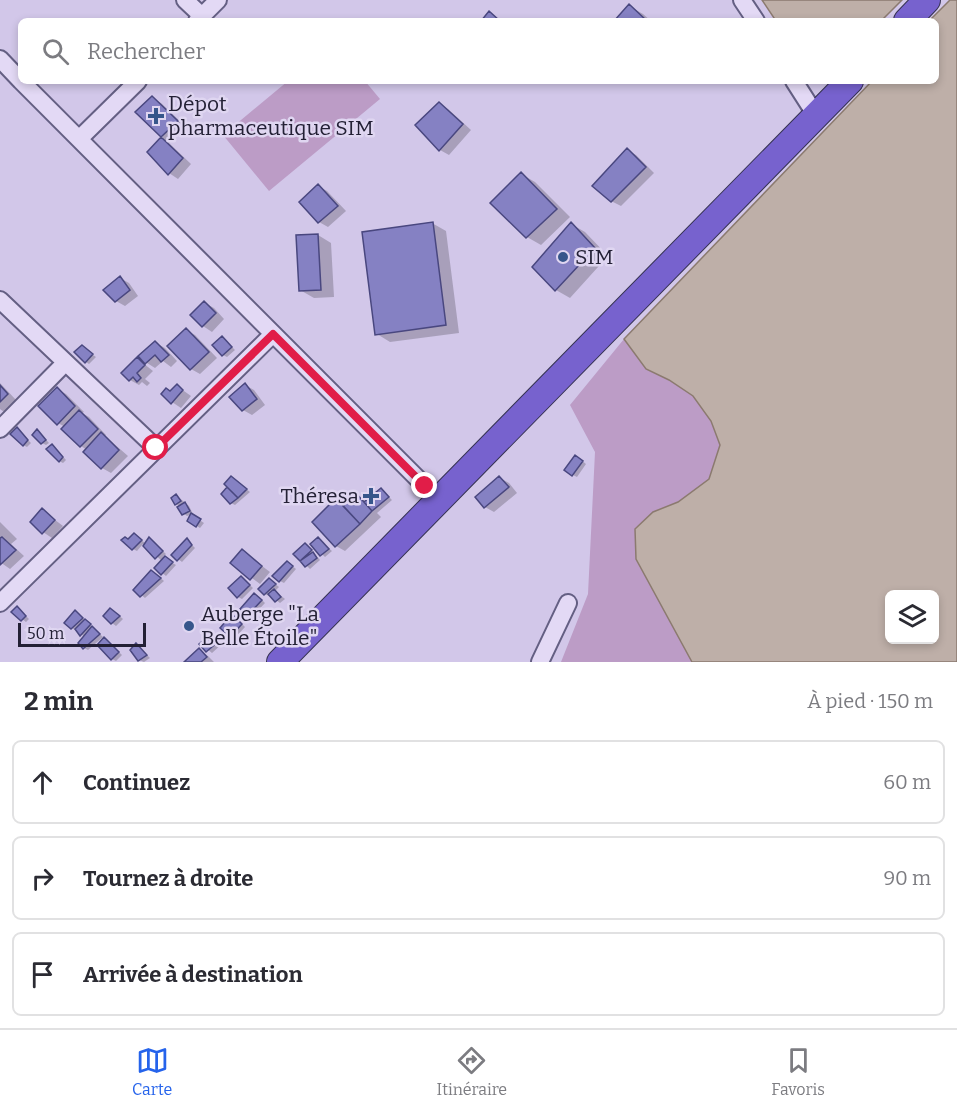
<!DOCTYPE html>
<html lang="fr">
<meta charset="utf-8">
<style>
body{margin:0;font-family:Bitter,serif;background:#f2f2f3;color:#2b2b33}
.controls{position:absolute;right:18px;bottom:18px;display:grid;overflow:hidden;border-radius:9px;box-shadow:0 3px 9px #0003}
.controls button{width:54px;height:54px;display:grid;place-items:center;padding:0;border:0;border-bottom:2px solid #e1e1e2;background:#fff;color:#2b2b33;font:30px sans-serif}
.scale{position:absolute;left:18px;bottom:15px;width:128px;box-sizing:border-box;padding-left:6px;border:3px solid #232035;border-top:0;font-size:16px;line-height:21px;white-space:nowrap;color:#232035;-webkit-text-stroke:4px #dfd6f1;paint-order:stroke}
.stop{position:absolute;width:18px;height:18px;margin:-14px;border:4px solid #e11d48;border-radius:50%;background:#fff}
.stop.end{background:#e11d48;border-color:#fff;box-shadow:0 2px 6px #0008}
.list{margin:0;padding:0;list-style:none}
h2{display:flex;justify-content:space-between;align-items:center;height:78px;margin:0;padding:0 24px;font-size:26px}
h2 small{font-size:20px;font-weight:400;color:#7c7c81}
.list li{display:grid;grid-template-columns:39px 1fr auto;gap:18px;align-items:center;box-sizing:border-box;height:84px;margin:0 12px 12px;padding:0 12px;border:2px solid #e1e1e2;border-radius:9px}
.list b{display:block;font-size:22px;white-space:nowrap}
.list em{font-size:20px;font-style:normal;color:#7c7c81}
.icon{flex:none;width:33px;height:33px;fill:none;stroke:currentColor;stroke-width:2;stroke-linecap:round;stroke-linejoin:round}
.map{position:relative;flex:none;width:957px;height:662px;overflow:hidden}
.search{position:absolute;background:#fff;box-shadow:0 3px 9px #0003;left:18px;right:18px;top:18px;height:66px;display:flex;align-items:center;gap:15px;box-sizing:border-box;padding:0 21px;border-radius:9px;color:#7c7c81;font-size:22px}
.sheet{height:366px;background:#fff}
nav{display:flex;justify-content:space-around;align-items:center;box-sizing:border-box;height:84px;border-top:2px solid #e1e1e2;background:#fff;font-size:16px;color:#7c7c81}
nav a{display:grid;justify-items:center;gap:3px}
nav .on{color:#2563eb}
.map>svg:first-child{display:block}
.green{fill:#bc9cc6}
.water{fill:#beafa8;stroke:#8b7a6f;stroke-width:1.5;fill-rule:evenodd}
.shadow{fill:#0003}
.building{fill:#8581c3;stroke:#49477f;stroke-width:1.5}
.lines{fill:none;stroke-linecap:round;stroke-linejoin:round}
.minor-casing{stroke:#645f83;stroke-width:20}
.highway-casing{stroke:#353251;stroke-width:28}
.minor{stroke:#e3d9f5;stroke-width:16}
.highway{stroke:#7762ce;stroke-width:26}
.route{stroke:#e11d48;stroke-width:8}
.poi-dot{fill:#36568b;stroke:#dfd6f1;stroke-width:2}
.labels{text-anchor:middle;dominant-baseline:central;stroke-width:5;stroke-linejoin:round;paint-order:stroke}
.poi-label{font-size:21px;fill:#232035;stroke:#dfd6f1;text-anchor:start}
</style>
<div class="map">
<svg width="957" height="662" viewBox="0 0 957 662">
<rect width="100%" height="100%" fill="#d2c7e9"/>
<path class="green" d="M288 81H365L380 99 269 191 223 135Z
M624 339 646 369 669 380 693 396 711 421 720 445 709 479 678 502 653 512 636 559 692 662H561L588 594 595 452 570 405Z"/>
<path class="water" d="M762 0H902L881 21H776Z
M950 0H957V662H692L636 559 635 529 653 512 678 502 709 479 720 445 711 421 693 396 669 380 646 369 624 339 872 81H936V21H929ZM934 594V640H890V594Z"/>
<path class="shadow" d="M629 6 643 14 651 21H616Z
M152 98 161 103 186 127 169 143 191 164 178 179 169 173 149 152 163 137 137 112Z
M439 104 448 109 471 130 449 155 440 150Z
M627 150 636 155 654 173 621 206 611 201Z
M521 174 535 182 570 217 541 245 527 237 492 203Z
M318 186 327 191 346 211 328 227 319 222Z
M432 223 446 231 459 333 390 342 377 334Z
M571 224 585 232 608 256 570 298 556 290 534 267Z
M318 235 331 243 334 297 314 298 300 290Z
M120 278 129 283 138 296 125 306 116 301Z
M205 303 214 308 224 319 212 332 203 326 192 315Z
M186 330 195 335 217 358 200 374 191 369Z
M222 337 235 350 227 357 223 355Z
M156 343 165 348 177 361 171 367 163 361 155 368 147 363 141 357Z
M86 350 96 357 89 364 86 362Z
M138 359 153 371 145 379 150 383 147 386 142 382 139 385 130 380Z
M0 383 16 400 4 412 0 409Z
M245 385 254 390 265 405 252 415 243 410Z
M177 386 191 396 181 408 172 402 171 392Z
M57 389 66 394 84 412 82 413 89 417 106 435 105 436 128 456 111 473 102 468 87 450 81 446 65 427 58 423Z
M17 429 31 443 27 447 23 445Z
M38 431 49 443 46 445 42 443Z
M52 445 66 460 63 463 59 461Z
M580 459 586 464 577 477 573 475Z
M500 478 509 483 517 493 494 512 485 507Z
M235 480 250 492 235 505 231 503Z
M381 489 392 500 377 513 381 517 345 551 336 546 314 522 336 500 345 505 355 494 367 502Z
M176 495 189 506 193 514 187 516 183 513 181 507 176 504Z
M42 510 63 526 52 538 43 532Z
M192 515 204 523 200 528 189 521Z
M0 522 17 539 11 544 24 556 10 569 0 562Z
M138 537 146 544 153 542 166 554 163 557 176 565 166 576 156 568 162 561 143 544 137 551 133 549 129 541Z
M318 539 332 551 325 557 312 544Z
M187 540 195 548 182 562 173 555Z
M309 547 320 560 310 569 295 554Z
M242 551 270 572 260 584 232 563Z
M291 565 296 569 284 583 280 581Z
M156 574 164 581 145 598 135 590Z
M242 578 253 588 242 599 238 597Z
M269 579 279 587 275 591 285 599 280 603 270 595 269 596 265 594Z
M259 597 265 603 252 617 248 614Z
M18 608 29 619 26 622 22 619Z
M115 612 123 619 116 626 112 623Z
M79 615 103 637 88 650 84 648 85 637 72 628Z
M237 619 245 627 234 639 230 636Z
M213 634 222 644 212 653 201 644Z
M105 639 122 655 116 661 112 659Z
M137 645 150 658 144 662 139 660Z
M199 650 208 656 214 662H186Z"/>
<path class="building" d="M629 4 647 21H614Z
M489 11 500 21H481Z
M152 96 178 121 161 137 135 112Z
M439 102 463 124 439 151 415 125Z
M161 137 183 158 168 175 147 152Z
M627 148 646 167 611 202 592 186Z
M521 172 557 209 526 238 490 203Z
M318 184 338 206 318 223 299 202Z
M433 222 446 325 375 335 362 232Z
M571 222 595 248 555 291 532 267Z
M318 234 321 290 299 291 296 235Z
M120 276 130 290 115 302 103 290Z
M204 301 216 313 202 327 190 315Z
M186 328 209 352 190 370 167 346Z
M222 336 232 347 222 356 212 345Z
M155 341 169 355 161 362 155 355 145 364 138 356Z
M82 345 93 354 85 363 74 352Z
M137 357 145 365 137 373 141 378 137 382 133 377 129 381 121 373Z
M245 383 257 399 242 411 229 397Z
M177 384 183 390 171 404 161 394 166 388 170 391Z
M0 385 8 394 0 402Z
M57 387 75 406 57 425 38 406Z
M79 410 98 429 80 447 61 429Z
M17 427 28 440 23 446 10 434Z
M37 429 46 440 41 444 32 435Z
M101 432 119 450 101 469 83 452Z
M52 444 63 457 59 462 46 449Z
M575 455 583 461 572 476 564 470Z
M231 476 247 489 238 498 224 484Z
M499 476 509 487 484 508 475 497Z
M227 487 238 498 230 504 221 494Z
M381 488 389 497 372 511 364 502Z
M355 492 372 511 360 524 343 506Z
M176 494 181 501 175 505 171 498Z
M336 498 360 524 335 547 312 522Z
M185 502 190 511 182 515 177 507Z
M42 508 55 520 42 534 30 522Z
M191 513 201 519 196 527 187 521Z
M134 533 142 540 132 550 121 540 125 537 128 539Z
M2 537 16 550 0 565V538Z
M149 537 163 551 155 559 143 546Z
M318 537 329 549 320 556 310 544Z
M187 538 192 545 177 561 171 555Z
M305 543 312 550 300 561 293 554Z
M242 549 262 566 250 580 230 563Z
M313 552 317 558 305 567 300 561Z
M165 556 173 562 161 575 154 568Z
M287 561 293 566 279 582 272 576Z
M151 570 161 578 140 597 133 590Z
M241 576 250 585 237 598 228 588Z
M269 578 276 584 264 595 258 589Z
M274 589 281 597 275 602 268 594Z
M254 593 262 600 247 616 240 609Z
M17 606 26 616 21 621 11 612Z
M110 608 120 616 111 624 103 616Z
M75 610 83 618 71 629 64 623Z
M232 614 242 624 230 637 220 628Z
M85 619 91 624 80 636 75 629Z
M92 626 100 634 83 649 78 643Z
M212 633 219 641 206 652 199 644Z
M104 637 119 652 111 660 97 645Z
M136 643 147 655 138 661 130 650Z
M199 648 207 657 201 662H184Z"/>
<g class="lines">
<g class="minor-casing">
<path id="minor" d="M185 0 202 16
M742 0 756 21
M197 21 218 0
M0 59 21 81
M21 81 439 500
M794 81 817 117
M79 139 138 81
M0 300 156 448
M0 429 65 363
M0 603 273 334
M540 662 568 603"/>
</g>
<g class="highway-casing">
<path id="highway" d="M907 21 927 0
M280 662 850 81"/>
</g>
<use href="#minor" class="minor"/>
<use href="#highway" class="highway"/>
</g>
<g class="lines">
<path class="route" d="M156 448 273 334 425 486"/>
</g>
<g class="poi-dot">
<path d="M153 107h6v6h6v6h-6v6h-6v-6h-6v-6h6z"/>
<circle cx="563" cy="257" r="6"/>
<path d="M368 487h6v6h6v6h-6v6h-6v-6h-6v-6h6z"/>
<circle cx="189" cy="626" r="6"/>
</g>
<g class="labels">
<g class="poi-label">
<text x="168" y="104">Dépot<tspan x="168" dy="24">pharmaceutique SIM</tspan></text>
<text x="575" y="257">SIM</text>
<text x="359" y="496" text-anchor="end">Théresa</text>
<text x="201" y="614">Auberge "La<tspan x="201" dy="24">Belle Étoile"</tspan></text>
</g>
</g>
</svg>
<div class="controls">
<button><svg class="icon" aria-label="layers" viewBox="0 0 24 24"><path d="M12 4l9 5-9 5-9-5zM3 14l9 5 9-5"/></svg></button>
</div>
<div class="scale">50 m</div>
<div class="stop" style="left:156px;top:448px"></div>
<div class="stop end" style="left:425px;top:486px"></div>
<div class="search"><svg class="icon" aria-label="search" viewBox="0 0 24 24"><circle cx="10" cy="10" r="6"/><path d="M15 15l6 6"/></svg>Rechercher</div>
</div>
<section class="sheet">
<h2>2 min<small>À pied · 150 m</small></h2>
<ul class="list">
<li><svg class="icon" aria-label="ahead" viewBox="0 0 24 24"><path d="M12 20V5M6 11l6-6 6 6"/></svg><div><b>Continuez</b></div><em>60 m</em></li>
<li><svg class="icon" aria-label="right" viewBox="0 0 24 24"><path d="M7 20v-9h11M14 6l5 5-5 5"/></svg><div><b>Tournez à droite</b></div><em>90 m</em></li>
<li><svg class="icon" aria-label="arrive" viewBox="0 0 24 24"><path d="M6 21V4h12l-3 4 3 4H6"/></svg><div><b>Arrivée à destination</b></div></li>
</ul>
</section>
<nav>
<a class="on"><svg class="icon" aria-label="map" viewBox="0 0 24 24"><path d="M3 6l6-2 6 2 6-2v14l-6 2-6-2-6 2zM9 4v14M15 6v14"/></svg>Carte</a>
<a><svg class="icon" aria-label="directions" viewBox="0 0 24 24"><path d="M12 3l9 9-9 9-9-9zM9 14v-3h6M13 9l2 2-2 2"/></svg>Itinéraire</a>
<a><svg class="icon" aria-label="saved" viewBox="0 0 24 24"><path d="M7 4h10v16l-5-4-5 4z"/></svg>Favoris</a>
</nav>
